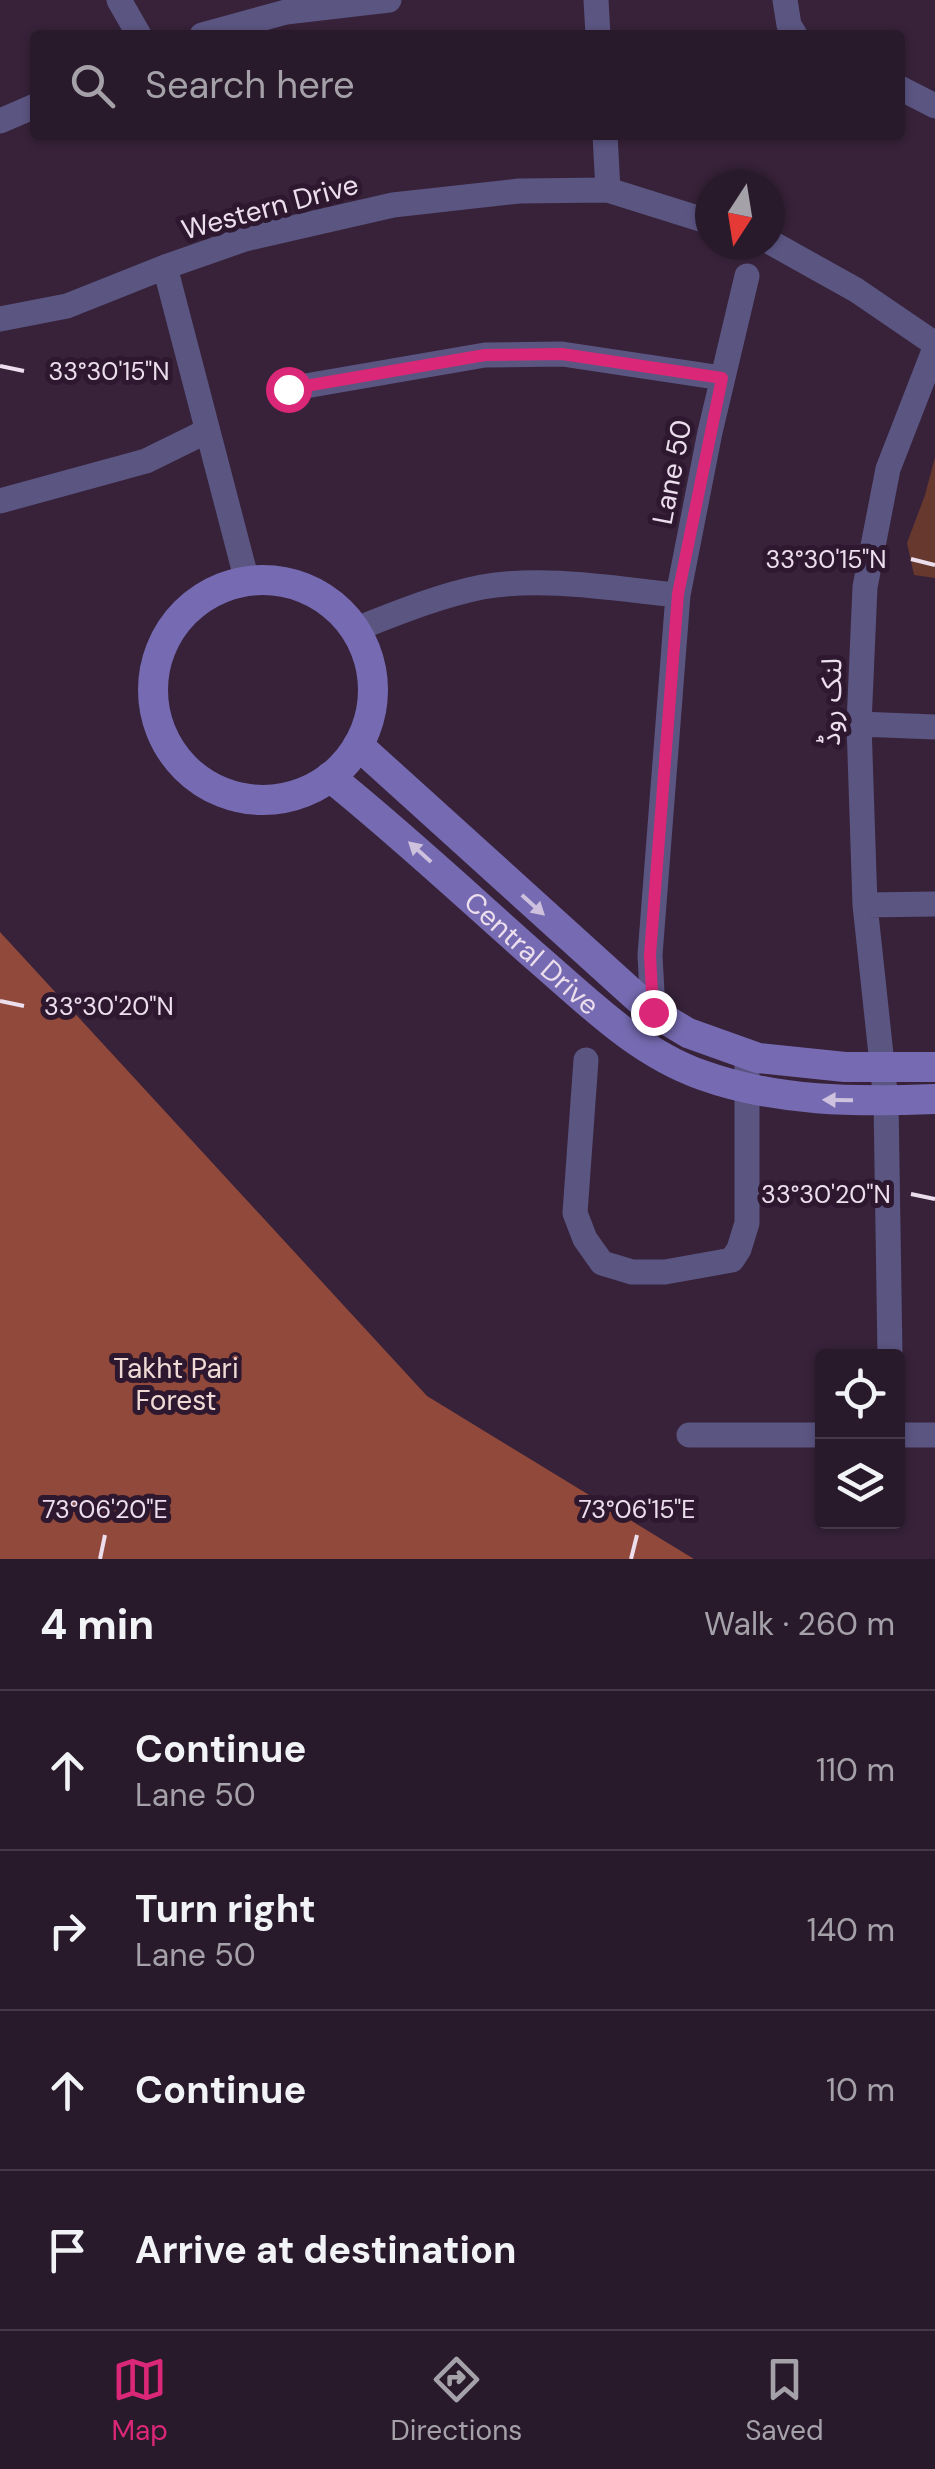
<!DOCTYPE html>
<meta charset="utf-8">
<style>
body{margin:0;font-family:"DM Sans","Noto Sans Arabic",sans-serif;background:#312333;color:#f1f3f6}
.controls{position:absolute;right:30px;bottom:30px;display:grid;overflow:hidden;border-radius:10px;box-shadow:0 2px 8px #0004}
.controls button{width:90px;height:90px;display:grid;place-items:center;padding:0;border:0;border-bottom:2px solid #453847;background:#291a2b;color:#f1f3f6;font:50px sans-serif}
.compass{position:absolute;left:695px;top:170px;width:90px;height:90px;border-radius:50%;background:#291a2b;box-shadow:0 2px 8px #0004;rotate:192deg}
.stop{position:absolute;width:30px;height:30px;margin:-22px;border:8px solid #db2777;border-radius:50%;background:#fff}
.stop.end{background:#db2777;border-color:#fff;box-shadow:0 2px 10px #0008}
.list{margin:0;padding:0;list-style:none}
h2{display:flex;justify-content:space-between;align-items:center;height:130px;margin:0;padding:0 40px;font-size:42px}
h2 small{font-size:32px;font-weight:400;color:#a5a1a9}
.list li{display:grid;grid-template-columns:65px 1fr auto;gap:30px;align-items:center;box-sizing:border-box;height:160px;padding:0 40px;border-top:2px solid #453847}
.list b{display:block;font-size:38px;white-space:nowrap}
.list p{margin:0;font-size:32px;white-space:nowrap;color:#a5a1a9}
.list em{font-size:32px;font-style:normal;color:#a5a1a9}
.icon{flex:none;width:55px;height:55px;fill:none;stroke:currentColor;stroke-width:2;stroke-linecap:round;stroke-linejoin:round}
.map{position:relative;flex:none;width:935px;height:1559px;overflow:hidden}
.search{position:absolute;background:#291a2b;box-shadow:0 2px 8px #0004;left:30px;right:30px;top:30px;height:110px;display:flex;align-items:center;gap:25px;box-sizing:border-box;padding:0 35px;border-radius:10px;color:#a5a1a9;font-size:38px}
.sheet{height:770px;background:#291a2b}
nav{display:flex;justify-content:space-around;align-items:center;box-sizing:border-box;height:140px;border-top:2px solid #453847;background:#291a2b;font-size:28px;color:#a5a1a9}
nav a{display:grid;justify-items:center;gap:5px}
nav .on{color:#db2777}
.map>svg:first-child{display:block}
.green{fill:#66382e}
.forest{fill:#90493b}
.lines{fill:none;stroke-linecap:round;stroke-linejoin:round}
.street{stroke:#5b5582;stroke-width:25}
.secondary{stroke:#766bb2;stroke-width:30}
.oneway{fill:#cec1de}
.route{stroke:#db2777;stroke-width:12}
.ticks{fill:none;stroke:#ecdeed;stroke-width:4}
.labels{text-anchor:middle;dominant-baseline:central;stroke-width:10;stroke-linejoin:round;paint-order:stroke}
.street-label{font-size:28px;fill:#ecdeed;stroke:#2d182f}
.park-label{font-size:28px;fill:#f0dad5;stroke:#2d182f}
.ticks-label{font-size:25px;text-anchor:middle;fill:#ecdeed;stroke:#2d182f;stroke-width:10;stroke-linejoin:round;paint-order:stroke}
</style>
<div class="map">
<svg width="935" height="1559" viewBox="0 0 935 1559">
<rect width="100%" height="100%" fill="#372239"/>
<path class="green" d="M935 457V578L914 575 907 543 925 495Z"/>
<path class="forest" d="M0 932 427 1396 694 1559H0Z"/>
<g class="lines">
<path class="street" d="M119 0 139 35
M596 0 598 35
M785 0 789 25 795 35
M202 35 286 12 389 0
M900 88 935 106
M0 121 35 106
M605 135 608 190
M770 242 856 290 935 344
M0 319 67 306 165 267
M288 389 485 355 562 354 722 378
M0 501 146 461 207 431
M247 581 165 267 245 239 393 205 519 191 608 190 710 222
M356 629C397 613 438 596 482 587 545 576 615 589 678 595
M859 724 935 727
M865 905 935 904
M653 1012 650 955 678 595 710 432 747 276
M586 1060 575 1213 585 1239 602 1263 632 1272H665L732 1260 739 1249 747 1223V1054
M890 1356 886 1101 865 905 859 724 865 587 888 469 935 348
M689 1435H822
M898 1435H935"/>
<g class="secondary">
<circle cx="263" cy="690" r="110"/>
<path d="M358 745 653 1012 688 1033 758 1058 845 1067H935"/>
<path id="s1" d="M330 777C401 834 467 896 536 957 587 1001 637 1052 702 1075 777 1102 856 1102 935 1099"/>
</g>
</g>
<defs><path id="oneway-solid" d="M-6-.8H1V-3.2L6.5 0L1 3.2V.8H-6Z" transform="scale(2.5)"/></defs>
<g class="oneway">
<use href="#oneway-solid" transform="translate(420 852) rotate(-138)"/>
<use href="#oneway-solid" transform="translate(533 905) rotate(42)"/>
<use href="#oneway-solid" transform="translate(838 1100) rotate(-179)"/>
</g>
<g class="lines">
<path class="route" d="M288 389 485 355 562 354 722 378 678 594 650 955 653 1012"/>
</g>
<path class="ticks" d="M0 366 24 371M911 559 935 565M0 1001 24 1006M911 1194 935 1199M100 1559 105 1535M631 1559 637 1535"/>
<g class="labels">
<g class="street-label">
<text transform="translate(270 207) rotate(-15)">Western Drive</text>
<text transform="translate(672 472) rotate(-79)">Lane 50</text>
<text transform="translate(831 702) rotate(-89)">لنک روڈ</text>
<text stroke="none"><textPath href="#s1" startOffset="268">Central Drive</textPath></text>
</g>
<g class="park-label">
<text x="176" y="1368">Takht Pari<tspan x="176" dy="32">Forest</tspan></text>
</g>
</g>
<g class="ticks-label">
<text x="109" y="380">33°30'15"N</text>
<text x="826" y="568">33°30'15"N</text>
<text x="109" y="1015">33°30'20"N</text>
<text x="826" y="1203">33°30'20"N</text>
<text x="105" y="1518">73°06'20"E</text>
<text x="637" y="1518">73°06'15"E</text>
</g>
</svg>
<div class="controls">
<button><svg class="icon" aria-label="locate" viewBox="0 0 24 24"><circle cx="12" cy="12" r="6"/><path d="M12 2v4M12 18v4M2 12h4M18 12h4"/></svg></button>
<button><svg class="icon" aria-label="layers" viewBox="0 0 24 24"><path d="M12 4l9 5-9 5-9-5zM3 14l9 5 9-5"/></svg></button>
</div>
<svg class="compass" viewBox="-18 -18 36 36"><path d="M0-13l5 13h-10z" fill="#e53935"/><path d="M0 13l5-13h-10z" fill="#a5a1a9"/></svg>
<div class="stop" style="left:288px;top:389px"></div>
<div class="stop end" style="left:653px;top:1012px"></div>
<div class="search"><svg class="icon" aria-label="search" viewBox="0 0 24 24"><circle cx="10" cy="10" r="6"/><path d="M15 15l6 6"/></svg>Search here</div>
</div>
<section class="sheet">
<h2>4 min<small>Walk · 260 m</small></h2>
<ul class="list">
<li><svg class="icon" aria-label="ahead" viewBox="0 0 24 24"><path d="M12 20V5M6 11l6-6 6 6"/></svg><div><b>Continue</b><p>Lane 50</p></div><em>110 m</em></li>
<li><svg class="icon" aria-label="right" viewBox="0 0 24 24"><path d="M7 20v-9h11M14 6l5 5-5 5"/></svg><div><b>Turn right</b><p>Lane 50</p></div><em>140 m</em></li>
<li><svg class="icon" aria-label="ahead" viewBox="0 0 24 24"><path d="M12 20V5M6 11l6-6 6 6"/></svg><div><b>Continue</b></div><em>10 m</em></li>
<li><svg class="icon" aria-label="arrive" viewBox="0 0 24 24"><path d="M6 21V4h12l-3 4 3 4H6"/></svg><div><b>Arrive at destination</b></div></li>
</ul>
</section>
<nav>
<a class="on"><svg class="icon" aria-label="map" viewBox="0 0 24 24"><path d="M3 6l6-2 6 2 6-2v14l-6 2-6-2-6 2zM9 4v14M15 6v14"/></svg>Map</a>
<a><svg class="icon" aria-label="directions" viewBox="0 0 24 24"><path d="M12 3l9 9-9 9-9-9zM9 14v-3h6M13 9l2 2-2 2"/></svg>Directions</a>
<a><svg class="icon" aria-label="saved" viewBox="0 0 24 24"><path d="M7 4h10v16l-5-4-5 4z"/></svg>Saved</a>
</nav>
